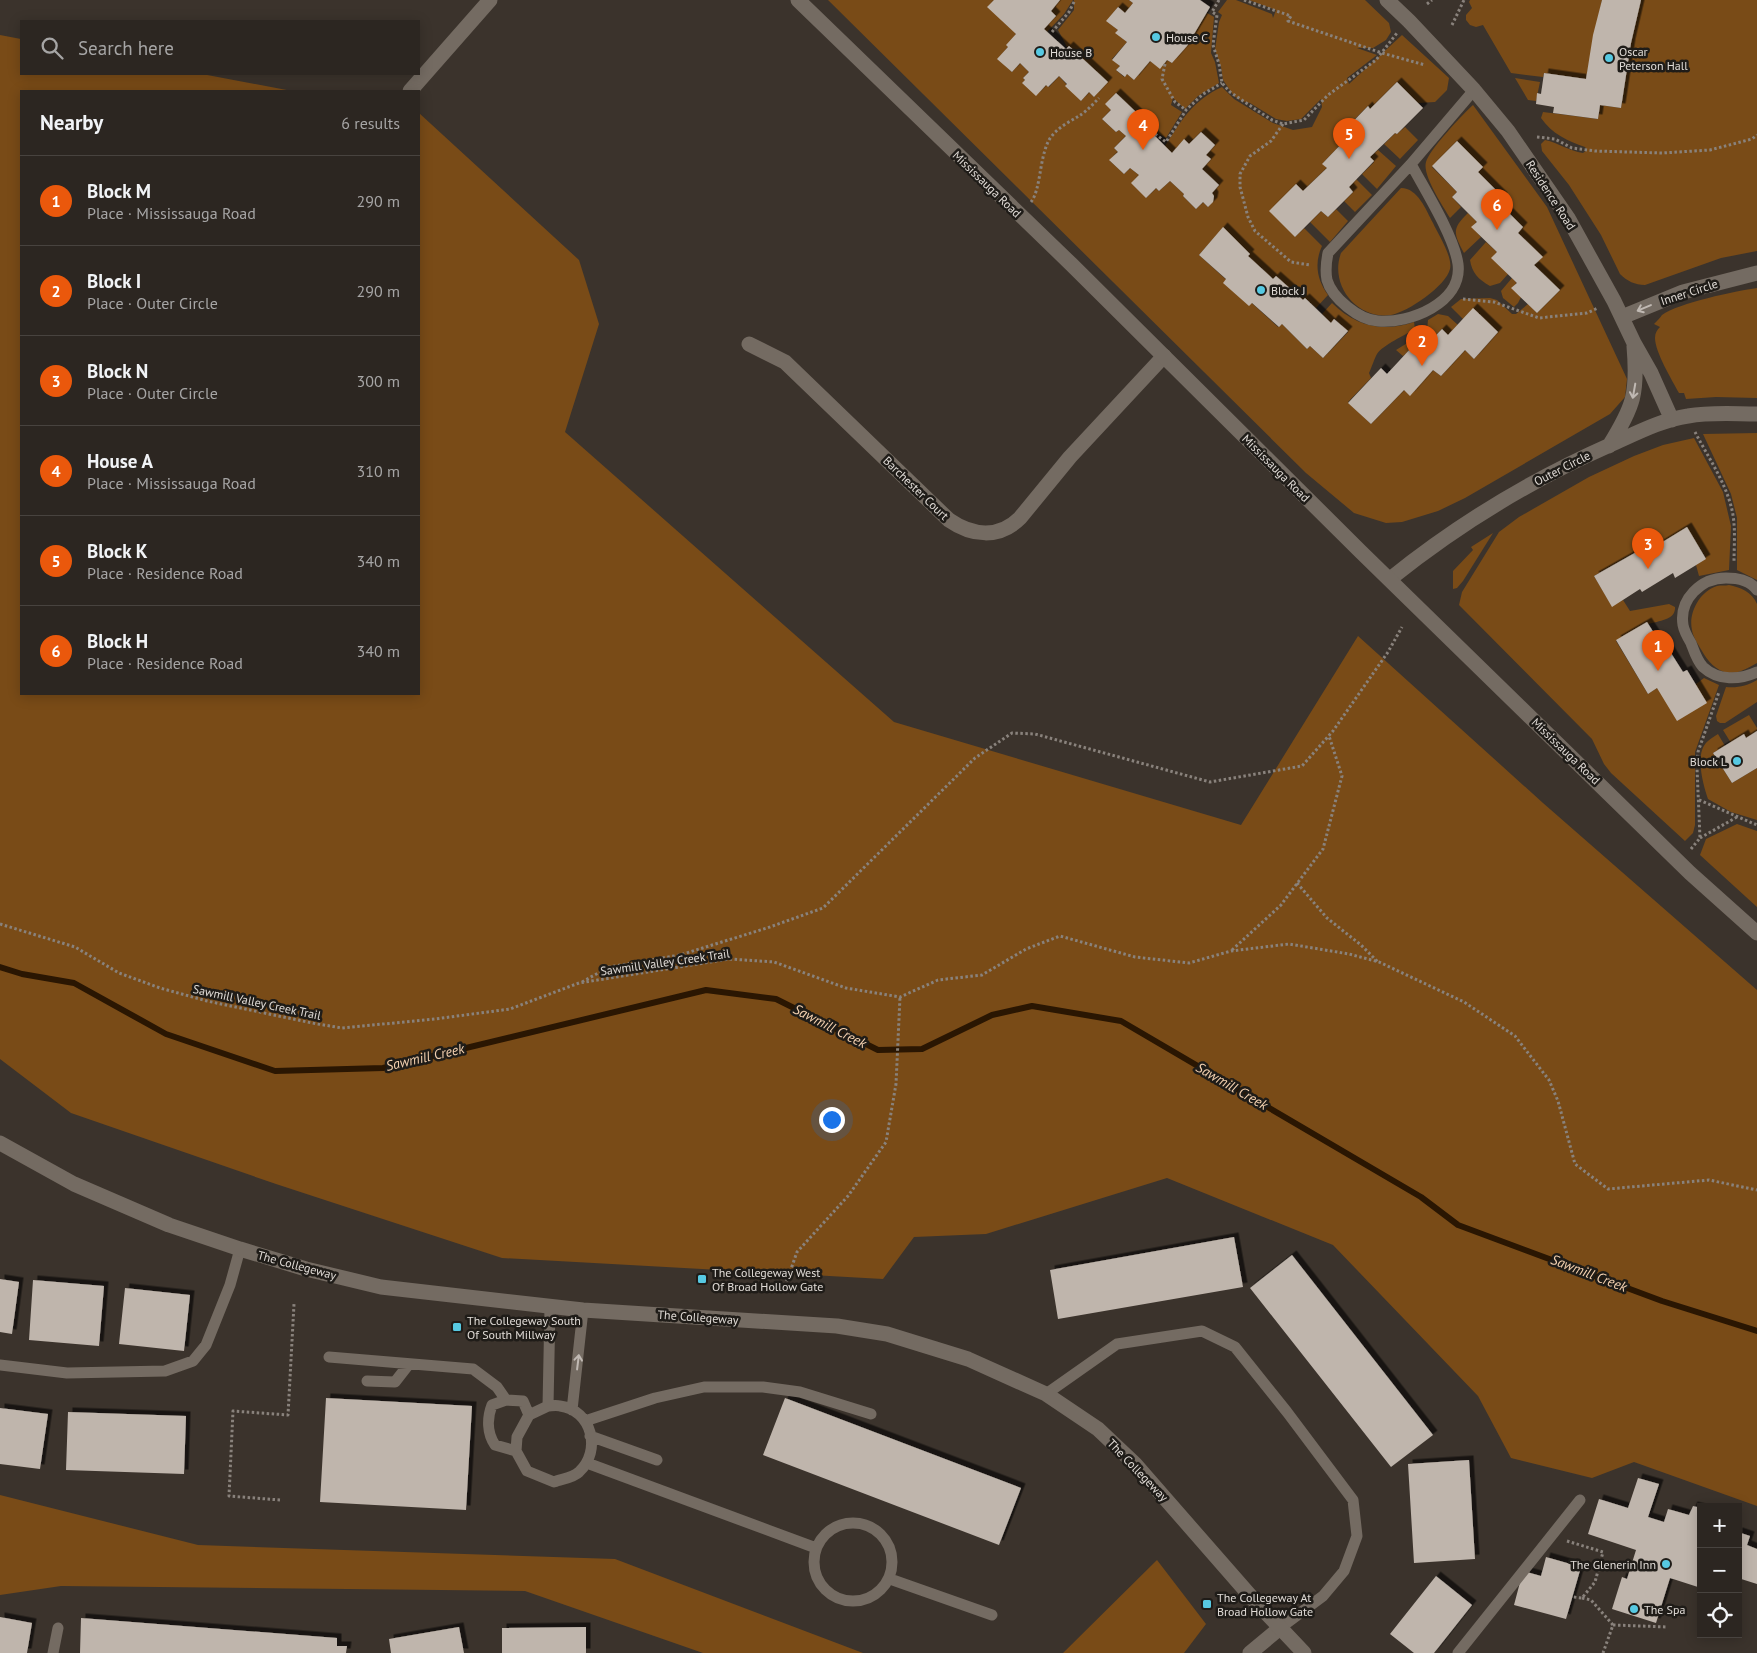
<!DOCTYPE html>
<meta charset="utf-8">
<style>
body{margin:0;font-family:"PT Sans",sans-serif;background:#38322e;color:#f1f3f6}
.controls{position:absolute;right:15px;bottom:15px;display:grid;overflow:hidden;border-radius:0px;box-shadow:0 2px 12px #0003}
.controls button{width:45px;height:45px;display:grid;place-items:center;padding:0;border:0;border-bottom:1px solid #48433f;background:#2c2621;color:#f1f3f6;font:25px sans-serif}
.you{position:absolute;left:831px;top:1119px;width:18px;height:18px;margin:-12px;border:4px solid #fff;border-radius:50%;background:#1a73e8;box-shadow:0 0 0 8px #1a73e833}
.badge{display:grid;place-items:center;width:32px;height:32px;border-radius:50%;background:#ea580c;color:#fff;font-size:16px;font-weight:700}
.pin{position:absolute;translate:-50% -41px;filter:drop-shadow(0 1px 2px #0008)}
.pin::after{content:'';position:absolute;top:26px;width:18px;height:15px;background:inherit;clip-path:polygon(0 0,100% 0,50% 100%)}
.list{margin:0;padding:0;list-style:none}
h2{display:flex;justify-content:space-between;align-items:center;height:65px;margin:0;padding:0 20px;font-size:21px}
h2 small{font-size:16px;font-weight:400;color:#a6a5a5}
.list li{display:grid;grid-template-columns:32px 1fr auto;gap:15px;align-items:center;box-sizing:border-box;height:90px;padding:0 20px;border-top:1px solid #48433f}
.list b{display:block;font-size:19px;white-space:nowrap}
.list p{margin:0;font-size:16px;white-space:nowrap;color:#a6a5a5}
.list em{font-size:16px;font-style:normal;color:#a6a5a5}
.icon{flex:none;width:28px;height:28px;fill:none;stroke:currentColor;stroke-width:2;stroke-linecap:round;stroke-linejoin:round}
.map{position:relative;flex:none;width:1757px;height:1653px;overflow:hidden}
.search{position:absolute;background:#2c2621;box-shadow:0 2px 12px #0003;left:20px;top:20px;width:400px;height:55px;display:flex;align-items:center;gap:12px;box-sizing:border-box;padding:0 18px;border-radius:0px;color:#a6a5a5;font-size:19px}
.panel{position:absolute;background:#2c2621;box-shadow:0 2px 12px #0003;left:20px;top:90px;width:400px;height:605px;border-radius:0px}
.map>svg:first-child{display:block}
.green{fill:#794b17}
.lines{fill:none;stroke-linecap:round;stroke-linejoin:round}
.stream{stroke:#2a1602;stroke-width:6}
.building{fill:#bfb5ac;filter:url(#shadow)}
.path{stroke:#89827c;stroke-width:3;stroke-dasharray:2.5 2.5;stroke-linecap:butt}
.service{stroke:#746b62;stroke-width:11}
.minor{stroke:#746b62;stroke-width:15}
.tertiary{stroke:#746b62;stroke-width:15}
.secondary{stroke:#746b62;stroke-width:15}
.oneway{stroke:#c0b9b3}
.poi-dot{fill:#57c9e2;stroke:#1f1c18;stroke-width:2}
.labels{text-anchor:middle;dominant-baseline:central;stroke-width:5;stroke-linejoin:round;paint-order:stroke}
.poi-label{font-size:12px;fill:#e0dbd6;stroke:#1f1c18;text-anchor:start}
.street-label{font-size:12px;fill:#e0dbd6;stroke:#1f1c18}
.water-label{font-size:14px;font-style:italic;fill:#f4d1b0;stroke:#1f1c18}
</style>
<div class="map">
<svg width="1757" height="1653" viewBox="0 0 1757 1653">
<defs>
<filter id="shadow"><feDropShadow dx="4.5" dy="-4.5" stdDeviation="0" flood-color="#0009"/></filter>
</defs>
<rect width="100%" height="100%" fill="#3b332c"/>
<path class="green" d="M828 0H994L1016 34 1008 47 998 59 1012 72 1020 63 1029 72 1023 78 1036 95 1046 85 1049 87 1059 76 1081 101 1089 92 1094 97 1107 82 1069 46 1067 47 1058 30 1074 10V0H1129L1133 3 1125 13 1118 7 1107 21 1118 30 1116 33 1127 42 1112 59 1120 66 1116 70 1124 77 1127 74 1134 80 1150 61 1160 68 1167 60 1172 63 1207 13 1214 17 1211 53 1215 62 1219 83 1198 96 1185 109 1173 98 1171 105 1182 112 1166 138 1151 129 1153 128 1116 93 1111 110 1102 119 1116 132 1119 130 1126 136 1114 148 1118 152 1110 161 1124 174 1130 168 1139 175 1146 198 1156 188 1159 191 1170 181 1184 194 1183 196 1196 209 1203 202 1208 207 1213 200 1214 196 1212 193 1219 185 1202 169 1211 159 1206 155 1215 145 1201 132 1189 144 1184 140 1172 153 1165 146C1181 121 1193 100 1222 87L1234 99 1273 123 1293 130 1312 127 1322 107 1321 99 1301 119 1287 121 1276 119 1250 103 1242 101 1234 96 1223 80 1221 67 1215 50 1219 22 1222 15 1218 12 1227 0H1236L1272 14 1273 18 1276 10 1249 0H1365L1389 23 1391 32 1386 40 1373 48H1357L1377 55 1347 78 1349 84 1402 35 1449 78 1447 90 1435 102 1418 103 1397 82 1370 109 1368 106 1342 132 1347 138 1323 163 1327 168 1303 191 1295 237 1304 228 1322 246C1314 263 1317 280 1328 295L1316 308 1305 298 1303 300 1276 276 1273 279 1248 256 1250 254 1223 228 1199 255 1278 327 1282 324 1307 349 1310 346 1323 358 1348 332 1335 319 1331 323 1322 314 1332 303C1355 326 1383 333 1414 322L1415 329C1405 335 1383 345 1377 354 1375 357 1371 369 1369 373L1371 378 1348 402 1371 424 1404 390 1410 395 1433 370 1441 376 1465 350 1474 359 1498 332 1463 319 1451 307 1461 299 1490 298 1497 300 1512 314H1516L1528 304 1537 313 1560 290 1534 265 1542 257 1518 233 1523 227 1498 202 1503 197 1478 172 1457 141 1432 167 1457 192 1452 197 1461 207 1450 218C1443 206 1422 175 1426 162 1429 150 1463 114 1473 105L1547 207 1627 379 1625 397 1610 414 1465 498 1438 511 1402 522 1386 523 1354 513 1306 473Z
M1060 0H1073L1064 14 1047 32 1044 29 1056 16 1051 11Z
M1470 0H1602L1586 79 1544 73 1543 77 1511 73 1483 25 1476 27 1470 25 1466 20V15L1472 8 1469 2Z
M1641 0H1757V251L1721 258 1645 285C1635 285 1627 281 1620 274L1601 235 1569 185 1542 151 1541 144 1545 140C1559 143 1569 151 1583 153L1587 150 1585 147C1568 141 1552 134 1541 118L1543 112 1598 119 1600 105 1621 108 1631 43Z
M0 35 21 39V74H202L292 91H21V694H419V113L579 260 599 324 565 432 894 722 1241 825 1358 636 1543 803 1757 990V1506L1634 1462 1592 1478 1511 1458 1478 1396 1333 1245 1167 1178 986 1234 914 1237 883 1279 502 1258 276 1184 71 1113 0 1059Z
M1515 78 1540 82 1536 101 1528 100Z
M1405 127 1418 140 1400 159 1384 144 1395 133 1397 134Z
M1378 150 1396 166 1377 189 1362 174 1374 162 1370 157Z
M1356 179 1372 195 1355 212 1344 201 1353 192 1349 187Z
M1401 188C1418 188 1426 210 1433 223 1438 234 1453 257 1450 269 1446 286 1408 312 1391 315 1357 320 1329 285 1341 253Z
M1336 209 1348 221 1330 242 1310 222 1321 211 1328 217Z
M1468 213 1477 222 1472 227 1481 237 1464 253C1454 234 1451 229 1468 213Z
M1486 242 1497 252 1508 274 1500 283 1490 286C1478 279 1472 273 1470 260Z
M1512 278 1517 283 1512 288 1521 297 1518 303 1514 307 1503 298 1501 291Z
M1757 288V398L1716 397 1686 399 1684 393H1679C1672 380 1655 352 1655 338 1655 333 1657 330 1660 327L1654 324C1657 321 1660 318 1662 315 1678 303 1736 291 1757 288Z
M1438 314 1448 316 1458 325 1448 335 1442 329 1432 339 1427 330 1428 320Z
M1417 337 1424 339 1427 344 1417 355 1411 349 1403 356 1396 350Z
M1757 433V580L1737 570V518L1731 494 1703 434Z
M1694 438 1723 492 1731 526 1729 570 1699 576 1696 565 1706 558 1687 528 1656 546 1653 542 1594 576 1612 606 1623 600 1630 611 1669 604 1675 607C1676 620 1659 621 1648 624L1647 622 1616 641 1648 694 1657 688 1696 684 1704 678 1719 685 1695 752V825L1693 833 1685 841 1611 773 1604 764 1592 739 1459 605 1462 592 1499 532 1519 517 1589 477 1634 456 1663 445Z
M1493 533 1463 581 1457 588 1453 589V571L1473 550 1471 547Z
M1729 585C1740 587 1752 592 1757 604 1757 614 1757 651 1757 663 1748 668 1738 674 1728 673 1716 671 1707 660 1702 651 1698 644 1693 637 1692 630 1688 613 1700 591 1717 586 1721 585 1725 586 1729 585Z
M1757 680V702L1725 723H1720L1717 721 1716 716 1726 687C1738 688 1747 686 1757 680Z
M1749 715 1757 728V731L1746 738 1744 734 1731 743 1723 730Z
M1718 734 1725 746 1713 753 1732 783 1757 768V820L1731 812 1708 799C1703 785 1694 752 1708 741 1711 738 1715 736 1718 734Z
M1737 824 1757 831V907L1700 855 1706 839Z
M0 1495 198 1545 615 1559 863 1653H703L525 1591 61 1586 0 1595Z
M1157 1560 1206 1624 1184 1653H1063Z"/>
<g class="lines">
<path class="stream" d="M0 967 22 974 74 983 166 1034 275 1071 383 1068 706 990 776 999 878 1050 922 1049 992 1015 1032 1006 1121 1021 1421 1197 1458 1225 1662 1301 1757 1331"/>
</g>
<path class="building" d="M994 0H1060L1051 11 1056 16 1044 29 1066 49 1069 46 1108 82 1094 97 1089 92 1081 101 1065 86 1067 84 1059 76 1048 87 1046 85 1036 96 1022 83 1025 80 1023 78 1029 72 1020 63 1012 72 997 59 1008 47 1006 45 1016 34 987 7Z
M1129 0H1200L1210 7 1187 46 1172 63 1167 60 1160 69 1150 61 1134 80 1127 74 1125 77 1116 70 1120 66 1112 60 1127 42 1115 33 1118 30 1106 21 1118 7 1125 13 1133 3Z
M1602 0H1641L1631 43 1621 108 1600 105 1598 119 1553 113 1554 107 1536 104 1537 93 1541 94 1544 73 1586 79 1593 35Z
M1397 82 1423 108 1397 134 1395 133 1370 157 1374 161 1349 187 1353 192 1328 217 1321 211 1295 237 1269 211 1296 184 1303 191 1327 168 1322 164 1347 138 1342 133 1368 106 1370 109Z
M1116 93 1153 128 1150 131 1172 153 1184 139 1189 144 1201 132 1215 145 1206 155 1211 159 1202 169 1219 185 1212 193 1214 196 1213 202 1208 207 1203 202 1196 209 1183 196 1184 194 1170 181 1159 191 1156 188 1146 198 1131 183 1139 175 1130 168 1124 174 1109 160 1118 152 1114 148 1126 136 1119 130 1116 132 1102 119 1111 110 1105 104Z
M1457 141 1483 167 1478 172 1503 197 1498 202 1523 227 1518 233 1543 257 1534 265 1560 290 1537 313 1511 288 1517 283 1491 258 1497 252 1471 227 1477 222 1452 197 1457 192 1432 166Z
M1223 227 1250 254 1248 256 1273 279 1276 276 1303 300 1305 298 1331 323 1334 319 1348 331 1323 358 1310 346 1307 349 1282 324 1279 327 1252 303 1249 306 1223 283 1226 279 1199 255Z
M1473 308 1498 332 1474 359 1465 350 1441 376 1433 370 1410 396 1404 390 1371 424 1348 403 1381 368 1387 374 1411 348 1417 355 1442 329 1448 335Z
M1687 527 1706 559 1675 578 1673 573 1642 592 1640 589 1612 607 1594 576 1654 542 1656 546Z
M1647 622 1661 644 1664 642 1683 672 1687 670 1707 703 1677 721 1657 688 1648 694 1616 640Z
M1757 731V768L1732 783 1713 753 1744 734 1746 738Z
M1234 1237 1243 1287 1058 1319 1050 1270Z
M1292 1255 1433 1435 1391 1467 1250 1288Z
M0 1279 19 1282 12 1334 0 1332Z
M33 1280 104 1286 99 1346 29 1340Z
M125 1288 190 1295 184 1351 119 1344Z
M326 1398 472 1406 466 1510 320 1502Z
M785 1398 1021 1488 999 1545 763 1455Z
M0 1408 48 1414 40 1469 0 1464Z
M68 1412 186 1416 184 1474 66 1470Z
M1469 1460 1475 1559 1414 1563 1408 1464Z
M1638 1478 1659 1484 1648 1517 1664 1522 1668 1509 1689 1515 1693 1506 1701 1508V1588L1670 1578 1656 1623 1612 1609 1622 1577 1627 1579 1636 1550 1588 1534 1599 1499 1628 1508Z
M1738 1532 1750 1536 1747 1545 1757 1549V1584L1738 1578Z
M1546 1557 1581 1567 1566 1619 1514 1605 1523 1571 1541 1576Z
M1436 1576 1472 1605 1434 1653H1414L1390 1634Z
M0 1617 32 1623 27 1653H0Z
M81 1618 337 1638V1646H347L346 1653H80Z
M459 1627 464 1653H391L389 1639Z
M586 1627V1653H502V1628Z"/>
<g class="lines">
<path class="path" d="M1219 0 1212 12 1217 15 1213 45 1219 64 1222 83 1230 92 1261 113 1272 120 1283 124 1304 120 1328 95 1376 60 1397 33
M1244 0 1291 16 1288 21 1382 53 1425 65
M1427 4 1432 0
M1452 25 1464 0
M1052 32 1069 12 1075 0
M1165 64 1162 79 1175 102 1186 110
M1283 124 1271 141 1250 156 1240 174V187L1248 217 1255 231 1291 262 1310 265
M1151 131 1166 142 1186 110 1203 94 1222 83
M1537 137 1555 139 1572 148 1595 151 1662 153 1710 150 1752 139 1757 135
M1031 202C1041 189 1039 159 1049 140 1056 128 1071 121 1082 114 1089 109 1094 103 1099 98
M1463 299 1494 302 1539 318 1587 313 1598 308
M1695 432C1710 461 1732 491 1734 524 1735 536 1734 550 1734 562
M1699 800 1757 825
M1700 838 1737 817
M1691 849 1700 838 1697 768 1698 752 1719 692
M1297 883 1327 918 1361 945 1378 962
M0 924 75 947 119 973 160 988 207 1001 312 1023 342 1028 435 1019 510 1009 579 983 729 959 774 962 846 988 900 997 938 980 982 975 1026 949 1060 936 1135 957 1189 963 1231 951 1289 944 1349 954 1379 962 1464 1002 1515 1036 1549 1080 1558 1101 1575 1164 1608 1189 1709 1180 1757 1190
M1232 950 1281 905 1323 849 1342 776 1329 736
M582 982 609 967 680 955 767 928 823 908 975 758 1012 733 1035 734 1210 782 1302 766 1333 731 1388 652 1402 627
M785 1286 797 1252 848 1196 886 1142 896 1084 900 997
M280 1500 229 1496 233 1411 288 1415 294 1304
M1567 1541 1603 1552 1595 1582 1582 1598 1573 1597
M1582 1598 1591 1600 1613 1625 1603 1653
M1613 1625 1668 1627"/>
<path class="service" d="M1411 164C1425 190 1454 236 1458 264 1463 303 1409 324 1378 321 1359 320 1332 298 1327 280 1325 270 1326 263 1328 253L1411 164 1474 90
M1757 590C1750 580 1738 578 1726 578 1701 578 1679 599 1683 625 1684 631 1688 638 1691 643 1694 651 1697 661 1703 667 1718 681 1740 680 1757 672
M329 1357 473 1369 497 1387 506 1400 523 1401 529 1415
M0 1365 67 1373 165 1371 193 1361 206 1345 230 1285 240 1249
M367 1381 395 1382 409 1364
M1046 1394 1117 1344 1202 1331 1235 1347 1287 1412 1353 1500 1357 1536 1344 1571 1323 1596 1280 1628
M506 1400 492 1405C487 1418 487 1433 495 1445L516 1451
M548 1406C551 1406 556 1405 560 1406 592 1410 602 1451 579 1472 573 1478 561 1479 554 1482L527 1471 516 1451 517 1437 529 1415Z
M548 1406 550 1307
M572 1410 583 1310
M585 1421 655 1398 704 1387H763L800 1392 871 1414
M590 1436 657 1460
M587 1463 816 1548
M814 1562a39 39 0 1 1 78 0a39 39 0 1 1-78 0Z
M890 1579 992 1615
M53 1653 58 1628
M1458 1653 1580 1500"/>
<path class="minor" d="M1387 0 1409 21 1474 90 1508 131 1568 218 1614 301 1634 343 1651 373 1672 420
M410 91 490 0
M1622 317 1683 292 1757 273
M749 344 785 362 949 520C972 536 999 539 1020 518L1070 457 1164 356
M1609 446C1634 406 1638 393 1634 346
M1390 579C1457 525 1531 480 1610 445 1635 434 1661 420 1688 416 1711 412 1734 414 1757 414
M1250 1653 1280 1628"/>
<path class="tertiary" d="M0 1143 74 1184 169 1225 240 1249 306 1269 381 1287 583 1310 837 1326 887 1334 968 1359 1046 1394 1098 1429 1135 1464 1253 1599 1304 1653"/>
<path class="secondary" d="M798 0 1071 264 1361 552 1690 873 1757 933"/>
</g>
<defs><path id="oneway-shaft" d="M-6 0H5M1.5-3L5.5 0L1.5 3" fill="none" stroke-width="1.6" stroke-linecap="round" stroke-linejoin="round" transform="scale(1.25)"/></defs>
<g class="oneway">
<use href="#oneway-shaft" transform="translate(1644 308) rotate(157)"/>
<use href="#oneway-shaft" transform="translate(1634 391) rotate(100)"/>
<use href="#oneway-shaft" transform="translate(578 1362) rotate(-83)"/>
</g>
<g class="poi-dot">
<circle cx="1156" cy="37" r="5"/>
<circle cx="1040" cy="52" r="5"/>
<circle cx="1609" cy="58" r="5"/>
<circle cx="1261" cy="290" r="5"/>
<circle cx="1737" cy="761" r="5"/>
<rect x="697" y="1274" width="10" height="10" rx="2.5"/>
<rect x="452" y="1322" width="10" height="10" rx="2.5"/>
<circle cx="1666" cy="1564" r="5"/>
<rect x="1202" y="1599" width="10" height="10" rx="2.5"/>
<circle cx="1634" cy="1609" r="5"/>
</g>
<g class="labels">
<g class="poi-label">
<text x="1166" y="37">House C</text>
<text x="1619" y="51">Oscar<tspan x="1619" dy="14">Peterson Hall</tspan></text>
<text x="1050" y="52">House B</text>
<text x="1271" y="290">Block J</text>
<text x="1727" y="761" text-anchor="end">Block L</text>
<text x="712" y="1272">The Collegeway West<tspan x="712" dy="14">Of Broad Hollow Gate</tspan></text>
<text x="467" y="1320">The Collegeway South<tspan x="467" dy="14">Of South Millway</tspan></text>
<text x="1656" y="1564" text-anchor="end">The Glenerin Inn</text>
<text x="1217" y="1597">The Collegeway At<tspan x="1217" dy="14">Broad Hollow Gate</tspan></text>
<text x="1644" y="1609">The Spa</text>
</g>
<g class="street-label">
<text transform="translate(987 184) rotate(44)">Mississauga Road</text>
<text transform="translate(1551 195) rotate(57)">Residence Road</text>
<text transform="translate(1689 292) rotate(-18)">Inner Circle</text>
<text transform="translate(1276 468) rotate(45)">Mississauga Road</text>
<text transform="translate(1562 468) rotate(-27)">Outer Circle</text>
<text transform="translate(916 488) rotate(44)">Barchester Court</text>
<text transform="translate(1566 751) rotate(44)">Mississauga Road</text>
<text transform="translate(665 962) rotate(-8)">Sawmill Valley Creek Trail</text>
<text transform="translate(257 1002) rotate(12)">Sawmill Valley Creek Trail</text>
<text transform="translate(297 1265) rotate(15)">The Collegeway</text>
<text transform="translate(698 1317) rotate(4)">The Collegeway</text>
<text transform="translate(1138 1470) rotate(46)">The Collegeway</text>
</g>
<g class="water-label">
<text transform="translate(830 1026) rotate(27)">Sawmill Creek</text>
<text transform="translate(425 1057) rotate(-13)">Sawmill Creek</text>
<text transform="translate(1232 1086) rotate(30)">Sawmill Creek</text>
<text transform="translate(1589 1273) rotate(21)">Sawmill Creek</text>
</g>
</g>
</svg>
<div class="controls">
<button>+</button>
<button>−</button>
<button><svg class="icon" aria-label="locate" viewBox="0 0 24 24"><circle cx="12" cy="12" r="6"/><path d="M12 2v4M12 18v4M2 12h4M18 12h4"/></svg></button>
</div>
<div class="you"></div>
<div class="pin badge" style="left:1658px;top:671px">1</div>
<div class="pin badge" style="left:1422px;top:366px">2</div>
<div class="pin badge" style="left:1648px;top:569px">3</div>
<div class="pin badge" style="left:1143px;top:150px">4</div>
<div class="pin badge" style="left:1349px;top:159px">5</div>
<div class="pin badge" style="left:1497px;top:230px">6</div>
<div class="search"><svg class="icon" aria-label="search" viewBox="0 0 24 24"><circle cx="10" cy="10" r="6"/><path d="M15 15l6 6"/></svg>Search here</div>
<section class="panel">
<h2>Nearby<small>6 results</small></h2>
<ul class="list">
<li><span class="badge">1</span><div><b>Block M</b><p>Place · Mississauga Road</p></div><em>290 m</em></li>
<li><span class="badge">2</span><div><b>Block I</b><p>Place · Outer Circle</p></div><em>290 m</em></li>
<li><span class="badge">3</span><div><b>Block N</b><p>Place · Outer Circle</p></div><em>300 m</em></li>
<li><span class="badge">4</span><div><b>House A</b><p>Place · Mississauga Road</p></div><em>310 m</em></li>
<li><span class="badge">5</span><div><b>Block K</b><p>Place · Residence Road</p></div><em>340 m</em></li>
<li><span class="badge">6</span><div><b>Block H</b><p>Place · Residence Road</p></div><em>340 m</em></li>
</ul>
</section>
</div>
